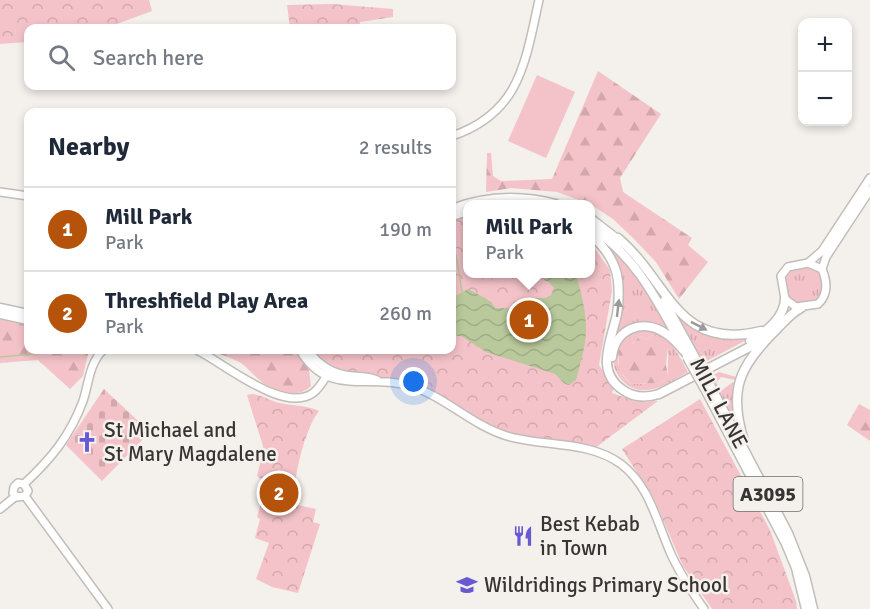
<!DOCTYPE html>
<meta charset="utf-8">
<style>
body{margin:0;font-family:Signika,sans-serif;background:#f6f6f7;color:#1f2937}
.controls{position:absolute;right:18px;top:18px;display:grid;overflow:hidden;border-radius:12px;box-shadow:0 3px 9px #0003}
.controls button{width:54px;height:54px;display:grid;place-items:center;padding:0;border:0;border-bottom:2px solid #e0e1e3;background:#fff;color:#1f2937;font:30px sans-serif}
.you{position:absolute;left:414px;top:382px;width:21px;height:21px;margin:-15px;border:4px solid #fff;border-radius:50%;background:#1a73e8;box-shadow:0 0 0 9px #1a73e833}
.badge{display:grid;place-items:center;width:39px;height:39px;border-radius:50%;background:#b45309;color:#fff;font-size:20px;font-weight:700}
.pin{position:absolute;translate:-50% -50%;border:3px solid #fff;box-shadow:0 2px 6px #0006}
.popup{position:absolute;left:463px;top:200px;width:132px;height:78px;box-sizing:border-box;display:grid;place-content:center;border-radius:12px;background:#fff;filter:drop-shadow(0 2px 4px #0005);font-size:20px;white-space:nowrap;color:#747a83}
.popup b{font-size:22px;color:#1f2937}
.popup::after{content:'';position:absolute;left:50%;top:100%;margin-left:-12px;border:12px solid transparent;border-top-color:#fff}
.list{margin:0;padding:0;list-style:none}
h2{display:flex;justify-content:space-between;align-items:center;height:78px;margin:0;padding:0 24px;font-size:26px}
h2 small{font-size:20px;font-weight:400;color:#747a83}
.list li{display:grid;grid-template-columns:39px 1fr auto;gap:18px;align-items:center;box-sizing:border-box;height:84px;padding:0 24px;border-top:2px solid #e0e1e3}
.list b{display:block;font-size:22px;white-space:nowrap}
.list p{margin:0;font-size:20px;white-space:nowrap;color:#747a83}
.list em{font-size:20px;font-style:normal;color:#747a83}
.icon{flex:none;width:33px;height:33px;fill:none;stroke:currentColor;stroke-width:2;stroke-linecap:round;stroke-linejoin:round}
.map{position:relative;flex:none;width:870px;height:609px;overflow:hidden}
.search{position:absolute;background:#fff;box-shadow:0 3px 9px #0003;left:24px;top:24px;width:432px;height:66px;display:flex;align-items:center;gap:15px;box-sizing:border-box;padding:0 21px;border-radius:12px;color:#747a83;font-size:22px}
.panel{position:absolute;background:#fff;box-shadow:0 3px 9px #0003;left:24px;top:108px;width:432px;height:246px;border-radius:12px}
.map>svg:first-child{display:block}
.grass{fill:url(#grass-tufts);fill-rule:evenodd}
.forest{fill:url(#forest-firs)}
.cemetery{fill:url(#cemetery-stones)}
.park{fill:url(#park-crowns)}
.pitch{fill:#f4c3c9}
.water{fill:url(#water-waves)}
.lines{fill:none;stroke-linecap:round;stroke-linejoin:round}
.stream{stroke:#bac99b;stroke-width:1.5}
.secondary-casing{stroke:#c2bdb9;stroke-width:10}
.primary-casing{stroke:#c2bdb9;stroke-width:11}
.secondary{stroke:#fff;stroke-width:7}
.primary{stroke:#fff;stroke-width:8}
.primary-bridge-casing{stroke:#c2bdb9;stroke-width:11;stroke-linecap:butt}
.primary-bridge{stroke:#fff;stroke-width:8}
.oneway{fill:#9b9a9a}
.labels{text-anchor:middle;dominant-baseline:central;stroke-width:5;stroke-linejoin:round;paint-order:stroke}
.shield{fill:#f4f0eb;stroke:#706d6b;stroke-width:1.5}
.shield-label{font-size:20px;font-weight:bold;fill:#373534}
.street-label{font-size:21px;fill:#373534;stroke:#f4f0eb}
.poi-label{font-size:21px;fill:#373534;stroke:#f4f0eb;text-anchor:start}
</style>
<div class="map">
<svg width="870" height="609" viewBox="0 0 870 609">
<defs>
<pattern id="grass-tufts" width="24" height="20" patternUnits="userSpaceOnUse" patternTransform="scale(1.5)"><rect width="24" height="20" fill="#f4c3c9"/><path d="M3 7l-1-3M5 7V3M7 7l1-3M15 17l-1-3M17 17v-4M19 17l1-3" fill="none" stroke="#d2a8ad"/></pattern>
<pattern id="forest-firs" width="22" height="20" patternUnits="userSpaceOnUse" patternTransform="scale(1.5)"><rect width="22" height="20" fill="#f4c3c9"/><path d="M5 1l3.5 6h-7zM16 11l3.5 6h-7z" fill="#d2a8ad"/></pattern>
<pattern id="cemetery-stones" width="16" height="16" patternUnits="userSpaceOnUse" patternTransform="scale(1.5)"><rect width="16" height="16" fill="#f4c3c9"/><path d="M2 7V4a2 2 0 0 1 4 0v3zM10 15v-3a2 2 0 0 1 4 0v3z" fill="#d2a8ad"/></pattern>
<pattern id="park-crowns" width="20" height="18" patternUnits="userSpaceOnUse" patternTransform="scale(1.5)"><rect width="20" height="18" fill="#f4c3c9"/><path d="M2 6a3 3 0 1 1 6 0M12 15a3 3 0 1 1 6 0" fill="none" stroke="#d2a8ad"/></pattern>
<pattern id="water-waves" width="16" height="10" patternUnits="userSpaceOnUse" patternTransform="scale(1.5)"><rect width="16" height="10" fill="#bac99b"/><path d="M0 5q4-4 8 0t8 0" fill="none" stroke="#a0ad86"/></pattern>
</defs>
<rect width="100%" height="100%" fill="#f4f0eb"/>
<path class="grass" d="M601 237C631 262 651 292 667 328 660 328 650 323 641 324 588 330 605 419 670 387 665 392 654 395 645 395 637 396 630 393 624 389 589 366 625 318 622 286 620 274 617 261 611 251 608 246 602 241 601 237Z
M806 265 817 269C832 291 818 308 794 303L787 295 785 275 790 269Z
M671 305 693 326 756 335 703 363Z
M655 329C676 347 676 350 688 372 675 379 660 390 645 390 621 391 604 362 619 343 622 338 628 334 633 330ZM652 335C675 344 666 355 668 376L661 383 631 384C620 374 615 363 619 349L633 343 640 336 646 340Z
M719 372 736 377 735 380 721 377 716 383 722 390 733 382 737 384 742 438 710 377Z"/>
<path class="forest" d="M598 71 661 114 620 178 623 192 692 238 688 245 708 262 679 299 656 262 634 239 613 219 590 204 557 192 511 188 486 192 487 153H491L493 176 501 181 552 179Z
M0 319 28 325V350H89L83 376 70 389 38 360 0 363Z
M652 335 659 336 668 346 666 365 668 376 661 383 631 384 619 370 618 351 622 346 633 343 640 336 646 340Z
M210 350H295L309 370 311 386C299 399 276 392 262 382 255 377 249 369 241 363 231 357 220 355 210 350Z
M859 404 870 410V441L847 425Z"/>
<path class="cemetery" d="M104 389 150 432 102 481 66 445Z"/>
<path class="park" d="M0 0H149L152 11 106 28H28V42L0 44Z
M332 4 393 9V17L360 22V28H290L287 5Z
M467 215 468 274H590L591 243 610 270 612 291 599 365 614 388 612 393 637 402 658 401 595 448 508 433 462 411 423 387 359 372H348L330 366 318 358 312 350H452V220Z
M252 394C263 395 270 401 280 403 293 406 306 405 319 411 306 426 289 487 297 505L316 509 313 522 320 524 298 593 272 587 256 579 269 543 255 538 260 519 257 517 264 492 259 489 262 480 257 476 262 455 263 446 247 395Z
M700 399 770 530 796 601 797 609H712L683 566 654 499 622 449Z"/>
<path class="pitch" d="M537 75 575 92 546 158 508 141Z"/>
<path class="water" d="M545 274H576C581 292 586 310 586 329 586 346 580 364 576 380L569 385 565 384 555 374 486 352 461 336H452V298L468 289 487 299 496 308H512L529 298H545L551 295 554 288 549 282 544 280Z"/>
<g class="lines">
<path class="stream" d="M456 255 462 292
M0 357 77 350"/>
<g class="secondary-casing">
<path id="secondary" d="M452 136C520 113 525 63 539 0
M0 192 28 196
M808 263 822 269C827 281 829 294 818 304L796 307 785 299 781 276 788 267Z
M808 263 822 251 870 178
M822 269 826 257 870 190
M197 350C225 364 284 414 313 393 321 387 325 378 330 370
M300 350C328 398 368 373 410 386 445 396 471 425 507 436 544 447 588 440 621 464 650 486 657 523 671 554 680 574 692 592 704 609
M308 350C318 365 334 375 353 376 362 377 369 376 377 380
M24 484 28 491 25 496 108 609
M25 496 17 497 13 493 14 487 18 483 24 484C51 459 70 436 83 401 89 383 89 364 103 350
M0 509 16 496"/>
</g>
<g class="primary-casing">
<path id="primary" d="M452 209C486 196 521 195 556 204
M452 216 468 211
M590 218 621 242
M590 227C633 253 656 298 679 340
M590 234C605 247 616 262 618 281 619 292 619 303 617 314 612 339 594 371 623 390 634 398 646 398 659 394L767 338
M618 238C670 282 676 352 761 331
M664 301 693 354
M0 308 28 314
M0 314 28 320
M750 341C766 332 784 318 785 299
M612 357C615 329 642 318 665 333 674 338 679 346 686 353
M710 385 788 533 805 576 813 609
M705 389 786 544 796 568 806 609
M744 441C728 390 739 366 777 329 785 321 791 313 801 308"/>
</g>
<use href="#secondary" class="secondary"/>
<use href="#primary" class="primary"/>
<g class="primary-bridge-casing">
<path id="primary-bridge" d="M693 354 710 385
M687 357 705 389"/>
</g>
<use href="#primary-bridge" class="primary-bridge"/>
</g>
<defs><path id="oneway-solid" d="M-6-.8H1V-3.2L6.5 0L1 3.2V.8H-6Z" transform="scale(1.5)"/></defs>
<g class="oneway">
<use href="#oneway-solid" transform="translate(618 308) rotate(-83)"/>
<use href="#oneway-solid" transform="translate(699 326) rotate(27)"/>
</g>
<defs>
<g id="church-bare" transform="scale(1.62)"><path d="M-1.2-6h2.4v3.5h3.3v2.4h-3.3V6h-2.4V-.1h-3.3v-2.4h3.3Z" fill="#6759d2" stroke="#f4f0eb" stroke-width="2.5" paint-order="stroke"/></g>
<g id="restaurant-bare" transform="scale(1.62)"><path d="M-5-6h1v4h1v-4h1v4h1v-4h1v5L-1.5 .5V6h-2V.5L-5-1ZM5-6V6H3V1.5H1.5Q1.5-4 5-6Z" fill="#6759d2" stroke="#f4f0eb" stroke-width="2.5" paint-order="stroke"/></g>
<g id="school-bare" transform="scale(1.62)"><path d="M0-5L7-2L0 1L-7-2ZM-4 1L0 2.5L4 1V4Q0 6-4 4Z" fill="#6759d2" stroke="#f4f0eb" stroke-width="2.5" paint-order="stroke"/></g>
</defs>
<g fill-rule="evenodd">
<use href="#church-bare" x="87" y="442"/>
<use href="#restaurant-bare" x="523" y="536"/>
<use href="#school-bare" x="467" y="585"/>
</g>
<g class="labels">
<rect class="shield" x="733.5" y="477" width="69" height="34" rx="4.5"/>
<g class="shield-label">
<text x="768" y="494">A3095</text>
</g>
<g class="street-label">
<text transform="translate(719 403) rotate(62)">MILL LANE</text>
</g>
<g class="poi-label">
<text x="104" y="430">St Michael and<tspan x="104" dy="24">St Mary Magdalene</tspan></text>
<text x="540" y="524">Best Kebab<tspan x="540" dy="24">in Town</tspan></text>
<text x="484" y="585">Wildridings Primary School</text>
</g>
</g>
</svg>
<div class="controls">
<button>+</button>
<button>−</button>
</div>
<div class="you"></div>
<div class="pin badge" style="left:529px;top:320px">1</div>
<div class="popup"><b>Mill Park</b>Park</div>
<div class="pin badge" style="left:279px;top:493px">2</div>
<div class="search"><svg class="icon" aria-label="search" viewBox="0 0 24 24"><circle cx="10" cy="10" r="6"/><path d="M15 15l6 6"/></svg>Search here</div>
<section class="panel">
<h2>Nearby<small>2 results</small></h2>
<ul class="list">
<li><span class="badge">1</span><div><b>Mill Park</b><p>Park</p></div><em>190 m</em></li>
<li><span class="badge">2</span><div><b>Threshfield Play Area</b><p>Park</p></div><em>260 m</em></li>
</ul>
</section>
</div>
